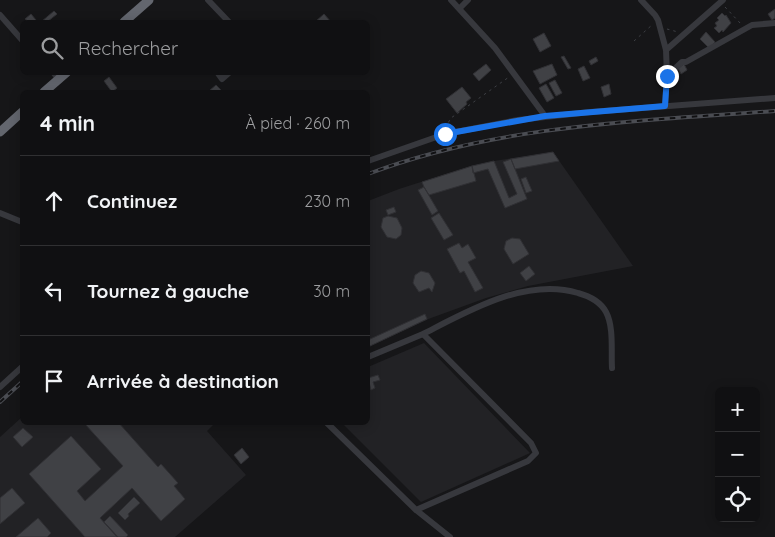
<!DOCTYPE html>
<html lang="fr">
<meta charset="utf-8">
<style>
body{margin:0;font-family:Quicksand,sans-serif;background:#1e1e20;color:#f1f3f6}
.controls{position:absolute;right:15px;bottom:15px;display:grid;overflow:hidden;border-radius:8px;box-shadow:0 2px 12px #0003}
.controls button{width:45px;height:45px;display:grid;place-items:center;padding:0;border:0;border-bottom:1px solid #303032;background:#101012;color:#f1f3f6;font:25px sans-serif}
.stop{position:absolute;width:15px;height:15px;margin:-11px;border:4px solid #1a73e8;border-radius:50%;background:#fff}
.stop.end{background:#1a73e8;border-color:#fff;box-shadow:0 1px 5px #0008}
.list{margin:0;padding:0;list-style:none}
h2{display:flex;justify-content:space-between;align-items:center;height:65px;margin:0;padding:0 20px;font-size:21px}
h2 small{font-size:16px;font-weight:400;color:#9c9d9f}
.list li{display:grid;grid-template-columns:32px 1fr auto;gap:15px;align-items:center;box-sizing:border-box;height:90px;padding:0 20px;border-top:1px solid #303032}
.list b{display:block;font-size:19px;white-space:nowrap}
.list em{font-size:16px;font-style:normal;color:#9c9d9f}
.icon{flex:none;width:28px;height:28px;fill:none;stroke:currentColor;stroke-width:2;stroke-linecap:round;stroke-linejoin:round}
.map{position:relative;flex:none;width:775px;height:537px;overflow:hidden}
.search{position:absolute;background:#101012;box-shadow:0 2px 12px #0003;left:20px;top:20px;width:350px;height:55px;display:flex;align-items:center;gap:12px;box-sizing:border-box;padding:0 18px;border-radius:8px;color:#9c9d9f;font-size:19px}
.panel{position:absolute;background:#101012;box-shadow:0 2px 12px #0003;left:20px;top:90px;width:350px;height:335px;border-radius:8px}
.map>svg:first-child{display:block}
.built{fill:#222225}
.building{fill:#404145;stroke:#303034}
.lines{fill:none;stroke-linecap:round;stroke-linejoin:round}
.path{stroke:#3d3f44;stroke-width:1;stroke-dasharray:2.5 4;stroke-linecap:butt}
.minor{stroke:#37383d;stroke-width:6}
.highway{stroke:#63666e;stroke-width:9}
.rail-casing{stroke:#4a4c52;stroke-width:4}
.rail{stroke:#111113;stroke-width:2;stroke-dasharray:5.5;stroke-linecap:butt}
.route{stroke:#1a73e8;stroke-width:6}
</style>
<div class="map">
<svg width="775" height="537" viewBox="0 0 775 537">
<rect width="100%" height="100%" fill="#161618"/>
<path class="built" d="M553 152 633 266 528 286 486 298 431 318 368 347V201L399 189 471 166 494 161Z
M424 343 530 453 421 502 342 423 368 422V367Z
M22 417V422L215 423 207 431 246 475 175 537H0V437Z"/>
<path class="building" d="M775 9V18L772 20 768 14Z
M54 11 57 14 47 22H41Z
M722 13 725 16 726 15 731 23 723 32 722 30 719 33 714 28 717 26 715 23 719 20 717 18Z
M31 14 36 20 33 22H29L25 19Z
M324 14 331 22H315Z
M706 32 715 42 709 48 700 39Z
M544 33 551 46 540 52 533 39Z
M564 56 571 68 568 69 561 57Z
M596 57 598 61 591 65 589 61Z
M486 64 491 70 479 81 473 74Z
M552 64 557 75 540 84 533 71Z
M684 64 687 70 681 74 678 68Z
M584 66 590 78 583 81 578 69Z
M109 77 117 88 112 92 104 81Z
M555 80 562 93 556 96 549 83Z
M546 84 554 98 547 102 539 88Z
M609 84 611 94 604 97 601 87Z
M216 85 223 92H211L209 91Z
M462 87 471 98 466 102 467 104 457 113 446 99Z
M553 152 559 161 515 169 511 159Z
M511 159 527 199 505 208 488 169 473 173 472 166 494 161 509 198 517 194 503 162Z
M472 166 476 181 429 195 424 187 422 182Z
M526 177 532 191 526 193 521 179Z
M424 187 438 211 432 215 418 190Z
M394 207 396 212 388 215 386 210Z
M439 213 453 235 444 240 431 218Z
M388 216 397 218 402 228 401 235 396 239 387 237 381 227 383 218Z
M512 238 520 239 529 254 513 264 504 249 506 241Z
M459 243 462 248 468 244 476 258 468 262 483 288 475 292 464 271 460 273 447 249Z
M529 266 535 274 526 281 520 273Z
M421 271 429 273 435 283 432 292 429 288 419 292 413 283 415 275Z
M425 314 427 319 368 347V340Z
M378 375 380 380 373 382 375 388 371 390 368 378Z
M87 422H118L158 467 161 464 178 483 174 486 185 499 161 521 132 488 100 518 117 537H85L29 474 71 436 101 469 77 491 85 501 123 466 85 424Z
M23 428 33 437 22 447 13 437Z
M242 448 249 457 241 464 234 455Z
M12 488 25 503 0 524V498Z
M134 497 140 503 128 514 129 516 125 520 118 513Z
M110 516 128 535 126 537H118L104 522Z
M38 518 51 533 47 537H16Z"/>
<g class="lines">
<path class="path" d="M725 7 741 24
M667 29 678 32
M634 41 652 25
M445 128 451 118 509 77"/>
<path class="minor" d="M208 0 229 22
M451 0 495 48 545 116
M641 0 655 15 658 20 666 50 667 76 665 106
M460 8 468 0
M0 15 22 40
M666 50 723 0
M53 72 59 80
M217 72 222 79 230 72
M667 76 682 62H686L752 25 775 23
M368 161 445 134 518 120 590 112 775 98
M0 213 22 222
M423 334C468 311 526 277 578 293 589 296 600 301 606 312 614 327 611 351 612 368
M368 357 423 334 531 443 536 453 528 461 416 510
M0 387 22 367
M326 422 416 510 450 537"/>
<path class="highway" d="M124 22 149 0
M44 92 67 72
M0 132 22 112"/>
<g class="rail-casing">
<path id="rail" d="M368 174C497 125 638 121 775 111
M0 402 22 382"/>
</g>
<use href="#rail" class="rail"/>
</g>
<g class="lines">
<path class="route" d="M445 134 545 116 665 106 667 76"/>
</g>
</svg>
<div class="controls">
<button>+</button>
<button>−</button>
<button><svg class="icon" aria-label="locate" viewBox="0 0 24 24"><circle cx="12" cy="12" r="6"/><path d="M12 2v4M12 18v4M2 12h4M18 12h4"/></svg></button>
</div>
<div class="stop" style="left:445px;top:134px"></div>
<div class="stop end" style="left:667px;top:76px"></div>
<div class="search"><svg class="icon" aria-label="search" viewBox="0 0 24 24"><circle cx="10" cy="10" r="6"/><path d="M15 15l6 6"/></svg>Rechercher</div>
<section class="panel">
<h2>4 min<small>À pied · 260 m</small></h2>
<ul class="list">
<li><svg class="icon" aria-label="ahead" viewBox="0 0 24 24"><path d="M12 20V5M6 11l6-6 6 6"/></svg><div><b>Continuez</b></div><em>230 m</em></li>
<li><svg class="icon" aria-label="left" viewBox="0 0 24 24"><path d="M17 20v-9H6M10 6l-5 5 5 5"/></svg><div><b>Tournez à gauche</b></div><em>30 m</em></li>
<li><svg class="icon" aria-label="arrive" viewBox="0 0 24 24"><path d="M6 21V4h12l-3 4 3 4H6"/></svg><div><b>Arrivée à destination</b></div></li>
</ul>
</section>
</div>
